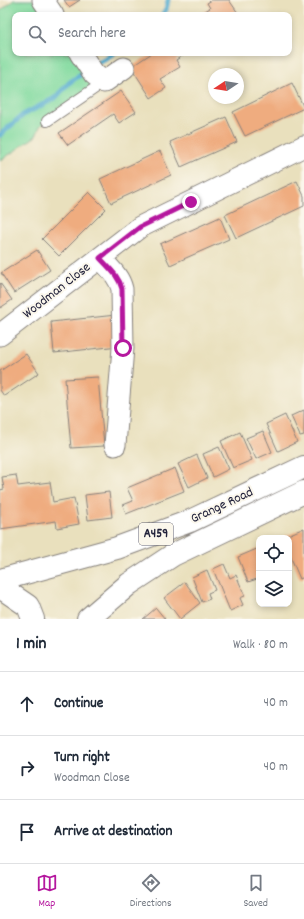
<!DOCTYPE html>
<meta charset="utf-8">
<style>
body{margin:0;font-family:Dekko,sans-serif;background:#f6f6f7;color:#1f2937}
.controls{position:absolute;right:12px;bottom:12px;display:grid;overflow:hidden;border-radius:8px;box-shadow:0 2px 6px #0003}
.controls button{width:36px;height:36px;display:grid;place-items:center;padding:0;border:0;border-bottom:1px solid #e0e1e3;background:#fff;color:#1f2937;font:20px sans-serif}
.compass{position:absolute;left:208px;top:68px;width:36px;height:36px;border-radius:50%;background:#fff;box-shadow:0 2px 6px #0003;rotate:258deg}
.stop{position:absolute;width:12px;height:12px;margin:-9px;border:3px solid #b5179e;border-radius:50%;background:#fff}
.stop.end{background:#b5179e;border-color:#fff;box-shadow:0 1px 4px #0008}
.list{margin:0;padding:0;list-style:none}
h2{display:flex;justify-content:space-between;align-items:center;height:52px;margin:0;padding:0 16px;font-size:17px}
h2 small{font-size:13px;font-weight:400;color:#747a83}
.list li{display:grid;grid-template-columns:26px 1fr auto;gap:12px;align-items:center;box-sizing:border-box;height:64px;padding:0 16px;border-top:1px solid #e0e1e3}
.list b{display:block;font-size:15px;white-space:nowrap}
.list p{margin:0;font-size:13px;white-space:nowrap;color:#747a83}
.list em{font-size:13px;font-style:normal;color:#747a83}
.icon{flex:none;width:22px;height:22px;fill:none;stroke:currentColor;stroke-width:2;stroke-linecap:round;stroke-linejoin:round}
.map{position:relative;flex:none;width:304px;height:619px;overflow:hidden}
.search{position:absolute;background:#fff;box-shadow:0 2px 6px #0003;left:12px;right:12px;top:12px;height:44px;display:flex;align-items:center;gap:10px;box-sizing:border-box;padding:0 14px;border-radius:8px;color:#747a83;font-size:15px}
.sheet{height:244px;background:#fff}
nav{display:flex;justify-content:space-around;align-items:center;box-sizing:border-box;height:56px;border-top:1px solid #e0e1e3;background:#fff;font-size:11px;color:#747a83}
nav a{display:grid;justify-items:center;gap:2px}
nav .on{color:#b5179e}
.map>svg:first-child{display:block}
.green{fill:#81da9f;stroke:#527e6d}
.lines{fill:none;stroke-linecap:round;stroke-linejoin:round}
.stream{stroke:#52accf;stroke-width:5}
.building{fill:#efac7f}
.lane-casing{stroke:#86817c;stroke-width:12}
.street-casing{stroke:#86817c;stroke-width:23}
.primary-casing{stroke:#86817c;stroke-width:24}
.lane{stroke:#fff;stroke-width:10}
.street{stroke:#fff;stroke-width:21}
.primary{stroke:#fff;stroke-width:22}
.route{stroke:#b5179e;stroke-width:5}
.labels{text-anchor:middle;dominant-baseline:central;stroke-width:4;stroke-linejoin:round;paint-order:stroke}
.shield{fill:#fbf7ec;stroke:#636270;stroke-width:1}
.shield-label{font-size:13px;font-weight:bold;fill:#22223b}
.street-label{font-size:14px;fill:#22223b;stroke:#fbf7ec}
</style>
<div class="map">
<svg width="304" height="619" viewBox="0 0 304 619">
<rect width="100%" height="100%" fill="#fbf7ec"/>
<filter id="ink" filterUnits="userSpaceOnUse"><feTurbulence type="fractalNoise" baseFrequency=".025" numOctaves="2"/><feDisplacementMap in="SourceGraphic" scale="8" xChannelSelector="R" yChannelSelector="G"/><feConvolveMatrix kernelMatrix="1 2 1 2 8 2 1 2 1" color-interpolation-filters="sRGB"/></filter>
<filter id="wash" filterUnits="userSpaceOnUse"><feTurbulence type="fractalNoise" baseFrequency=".012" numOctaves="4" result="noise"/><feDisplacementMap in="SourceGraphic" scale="16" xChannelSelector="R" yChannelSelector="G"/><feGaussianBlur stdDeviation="0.9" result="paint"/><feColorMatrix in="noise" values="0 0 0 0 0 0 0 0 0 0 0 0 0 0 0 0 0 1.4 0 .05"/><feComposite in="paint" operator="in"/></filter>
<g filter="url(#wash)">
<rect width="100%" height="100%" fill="#e9e0bd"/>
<path class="green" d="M14 0H33L45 15H15V53H71L94 85 40 126 36 136 0 161V11Z"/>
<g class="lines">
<path class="stream" d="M162 15 166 10 168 0
M94 65 114 53
M0 135 23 115 55 98 70 82 86 71"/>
</g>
<g id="blocks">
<path class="building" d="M64 0H80L69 7Z
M212 0H229L238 13 236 15H199L210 8 207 3Z
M152 53H187L176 60 180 67 160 79 166 88 151 98 131 67Z
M292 83 304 108 245 136 233 112Z
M121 91 136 112 119 123 113 114 68 145 59 133Z
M226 117 237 142 181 167 170 142Z
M160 151 171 175 111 203 100 179Z
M297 181 304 196V206L236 238 225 215Z
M89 192 106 209 59 256 42 239Z
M220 217 229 239 170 265 160 244Z
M37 250 50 270 14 293 1 273Z
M0 283 12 300 0 308Z
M116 315 119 346 54 353 51 322Z
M26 354 39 373 4 396 0 390V371Z
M98 377 104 446 71 448 65 379Z
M304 410V435L300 436 291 416Z
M285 415 297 442 278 451 266 424Z
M263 431 272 452 256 459 246 438Z
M240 432 252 460 233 468 221 441Z
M219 447 229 469 213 477 203 454Z
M197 455 207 478 189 487 178 464Z
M175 468 184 491 126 514 123 505 133 501 127 488Z
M16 475 18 486 50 482 53 502 74 498 79 524 57 528 56 521 0 529V490L4 489 2 477Z
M109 492 112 517 88 520 85 495Z
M304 528V577L300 579 289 553V538H281Z
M259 548V585L257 579 248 582 238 557Z
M224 564 230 578 236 575 245 596 240 598 243 605 230 611 213 569Z
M207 570 215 590 208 593 210 599 202 602 192 577Z
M185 582 200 603 180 619 164 598Z
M156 608 165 619H143Z"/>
</g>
</g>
<g filter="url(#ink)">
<use href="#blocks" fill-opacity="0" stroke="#86817c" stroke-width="1"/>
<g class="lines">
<g class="lane-casing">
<path id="lane" d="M47 121 104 82"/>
</g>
<g class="street-casing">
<path id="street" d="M43 0 53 15
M80 53 94 74 104 82 124 68
M100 258C109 268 119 276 122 289L123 348 115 445
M0 335 140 227 304 146"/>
</g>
<g class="primary-casing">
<path id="primary" d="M0 580 117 548 190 521 304 467
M0 589H3L28 606 33 619
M88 619 129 584 173 555 304 492"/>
</g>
<use href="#lane" class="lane"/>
<use href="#street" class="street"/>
<use href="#primary" class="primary"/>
</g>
</g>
<g class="lines" filter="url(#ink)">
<path class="route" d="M123 348 122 289C119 276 109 268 100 258L140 227 191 202"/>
</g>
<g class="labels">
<rect class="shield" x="139" y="523" width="34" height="22" rx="3"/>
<g class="shield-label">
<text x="156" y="534">A459</text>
</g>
<g class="street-label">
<text transform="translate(57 291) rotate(-38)">Woodman Close</text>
<text transform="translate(222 506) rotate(-25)">Grange Road</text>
</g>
</g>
</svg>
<div class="controls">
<button><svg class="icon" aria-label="locate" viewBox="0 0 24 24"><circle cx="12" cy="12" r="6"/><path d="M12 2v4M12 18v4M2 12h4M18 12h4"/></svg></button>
<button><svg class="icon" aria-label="layers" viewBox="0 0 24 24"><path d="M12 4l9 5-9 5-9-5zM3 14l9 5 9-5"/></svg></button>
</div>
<svg class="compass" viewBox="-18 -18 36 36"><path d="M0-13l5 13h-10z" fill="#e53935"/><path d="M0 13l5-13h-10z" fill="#747a83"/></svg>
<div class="stop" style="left:123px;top:348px"></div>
<div class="stop end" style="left:191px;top:202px"></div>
<div class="search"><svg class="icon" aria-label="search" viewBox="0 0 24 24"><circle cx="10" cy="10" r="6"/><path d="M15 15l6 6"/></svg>Search here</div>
</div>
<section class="sheet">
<h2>1 min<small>Walk · 80 m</small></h2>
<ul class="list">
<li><svg class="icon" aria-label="ahead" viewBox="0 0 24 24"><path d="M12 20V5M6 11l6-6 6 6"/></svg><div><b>Continue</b></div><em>40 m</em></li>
<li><svg class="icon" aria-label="right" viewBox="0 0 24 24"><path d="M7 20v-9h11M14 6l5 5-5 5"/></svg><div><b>Turn right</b><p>Woodman Close</p></div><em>40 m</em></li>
<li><svg class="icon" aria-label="arrive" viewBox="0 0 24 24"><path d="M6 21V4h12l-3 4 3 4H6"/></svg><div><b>Arrive at destination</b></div></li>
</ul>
</section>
<nav>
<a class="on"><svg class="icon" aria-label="map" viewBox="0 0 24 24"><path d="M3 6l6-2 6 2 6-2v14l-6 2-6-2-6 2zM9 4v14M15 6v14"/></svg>Map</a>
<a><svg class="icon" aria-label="directions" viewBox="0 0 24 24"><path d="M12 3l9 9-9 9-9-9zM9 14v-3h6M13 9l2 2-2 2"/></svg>Directions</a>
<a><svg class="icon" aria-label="saved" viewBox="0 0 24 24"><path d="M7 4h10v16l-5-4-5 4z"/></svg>Saved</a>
</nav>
